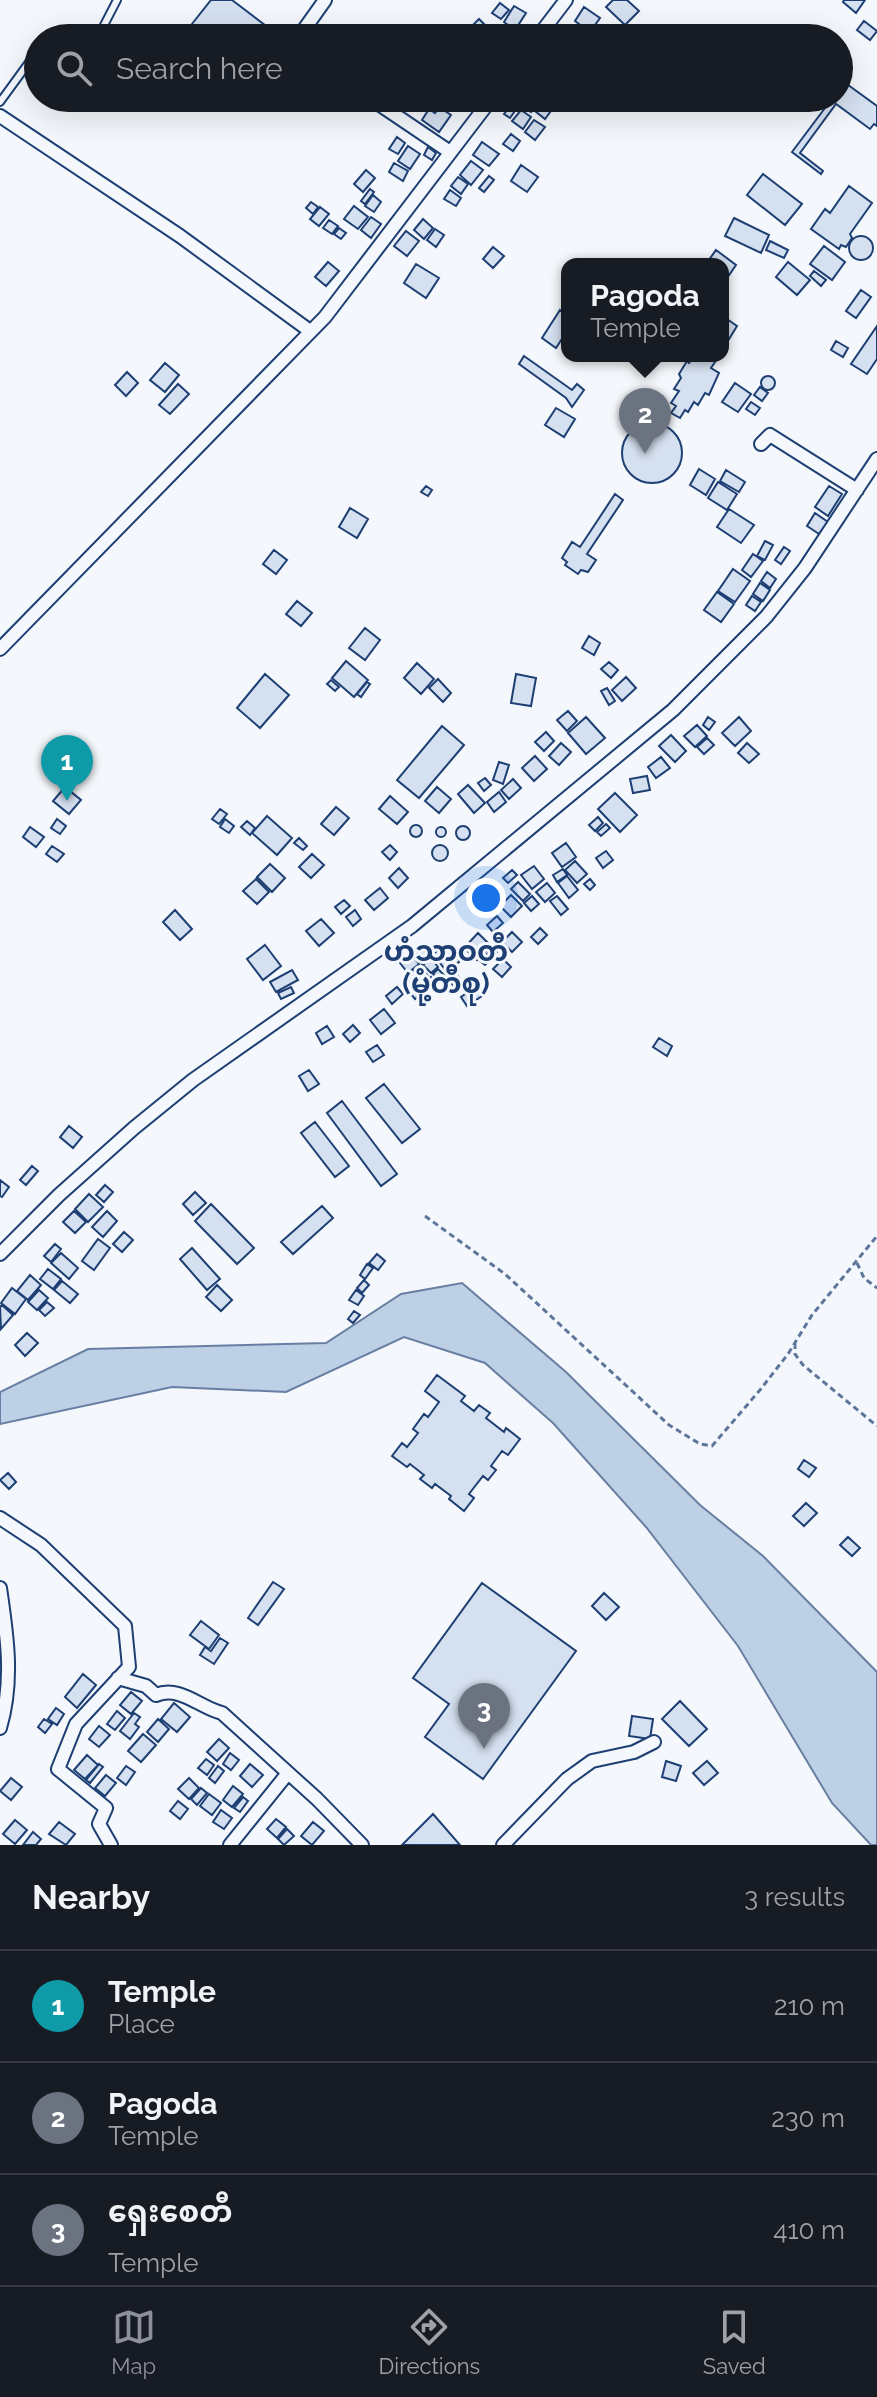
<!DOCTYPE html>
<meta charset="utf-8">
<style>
body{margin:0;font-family:Raleway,"Noto Sans Myanmar",sans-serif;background:#242831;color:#f1f3f6}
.you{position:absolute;left:486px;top:898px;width:28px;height:28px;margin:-20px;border:6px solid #fff;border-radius:50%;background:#1a73e8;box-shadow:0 0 0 12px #1a73e833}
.badge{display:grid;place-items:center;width:52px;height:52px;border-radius:50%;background:#8c9099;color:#fff;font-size:26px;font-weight:700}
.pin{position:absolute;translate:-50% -66px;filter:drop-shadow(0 2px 4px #0008)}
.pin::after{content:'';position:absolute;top:42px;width:28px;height:24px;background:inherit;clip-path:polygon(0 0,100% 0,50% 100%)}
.popup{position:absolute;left:561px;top:258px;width:168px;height:104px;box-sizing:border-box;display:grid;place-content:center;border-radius:16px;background:#171b24;filter:drop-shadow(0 2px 6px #0005);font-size:26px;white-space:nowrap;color:#9ea1a6}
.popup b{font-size:30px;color:#f1f3f6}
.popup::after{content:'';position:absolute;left:50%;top:100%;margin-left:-16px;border:16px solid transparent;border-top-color:#171b24}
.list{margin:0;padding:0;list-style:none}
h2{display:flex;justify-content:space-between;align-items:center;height:104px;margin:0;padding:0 32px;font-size:34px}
h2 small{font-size:26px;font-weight:400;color:#9ea1a6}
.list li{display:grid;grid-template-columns:52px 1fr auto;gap:24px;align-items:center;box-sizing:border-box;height:112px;padding:0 32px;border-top:2px solid #363941}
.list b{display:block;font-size:30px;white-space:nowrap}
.list p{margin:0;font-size:26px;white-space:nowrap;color:#9ea1a6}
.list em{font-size:26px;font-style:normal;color:#9ea1a6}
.icon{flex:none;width:44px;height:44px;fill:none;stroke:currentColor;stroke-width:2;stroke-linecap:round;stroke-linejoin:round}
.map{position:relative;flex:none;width:877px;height:1845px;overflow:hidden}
.search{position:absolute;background:#171b24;box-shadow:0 8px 32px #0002;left:24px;right:24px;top:24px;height:88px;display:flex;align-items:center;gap:20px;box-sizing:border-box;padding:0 28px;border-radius:44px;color:#9ea1a6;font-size:30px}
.sheet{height:440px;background:#171b24}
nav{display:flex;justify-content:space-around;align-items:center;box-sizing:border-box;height:112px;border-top:2px solid #363941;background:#171b24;font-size:22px;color:#9ea1a6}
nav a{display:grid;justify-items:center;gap:4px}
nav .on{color:#8c9099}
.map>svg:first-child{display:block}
.water{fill:#bed0e5;stroke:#687fa3;stroke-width:2}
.building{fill:#d5e0f0;stroke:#1d3f73;stroke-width:2}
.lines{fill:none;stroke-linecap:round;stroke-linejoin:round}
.lane-casing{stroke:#1d3f73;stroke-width:10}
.street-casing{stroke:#1d3f73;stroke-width:16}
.path{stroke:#5e769c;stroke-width:3;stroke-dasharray:6 4;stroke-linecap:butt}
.lane{stroke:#f4f7fb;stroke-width:6}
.street{stroke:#f4f7fb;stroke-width:12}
.labels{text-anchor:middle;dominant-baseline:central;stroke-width:6;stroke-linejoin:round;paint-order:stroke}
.quarter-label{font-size:28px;font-weight:bold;fill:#1d3f73;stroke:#f4f7fb}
</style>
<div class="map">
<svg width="877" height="1845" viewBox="0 0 877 1845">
<rect width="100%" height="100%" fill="#f4f7fb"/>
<path class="water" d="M462 1283 566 1372 700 1505 763 1556 877 1672V1845H871L832 1803 738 1646 646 1527 553 1423 485 1363 404 1337 286 1392 172 1387 0 1424V1392L88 1349 326 1343 401 1294Z"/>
<path class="building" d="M211 0H232L266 26 256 38H189L184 34Z
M613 0H627L639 11 625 25 606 7Z
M844 0H865L856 13 843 2Z
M500 3 509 10 501 19 492 13Z
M514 6 526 13 515 30 504 22Z
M584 7 600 18 590 32 575 21Z
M479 19 487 27 473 38 467 31Z
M864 21 877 31 870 40 857 30Z
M571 29 581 36 580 38H565Z
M844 82 877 106V126L874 124 870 129 836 104 800 153 823 171 821 174 792 152 831 100 837 101 832 98H839V89Z
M444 98H457L451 106 443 100Z
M520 98H542L531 112 517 101Z
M585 98 594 102 588 109 581 104Z
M543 101 553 108 545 119 535 111Z
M512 104 517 108 510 118 504 114Z
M439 107 451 115 439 132 422 120 429 109 435 113Z
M521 110 531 117 523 129 512 121Z
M534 120 545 127 535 140 525 132Z
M511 134 520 141 513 151 503 144Z
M397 137 405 143 398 154 389 149Z
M482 142 499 154 489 166 473 155Z
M408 146 420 154 410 169 398 161Z
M428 147 436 153 432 160 424 155Z
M471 161 483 170 471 185 460 175Z
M394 163 408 171 403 181 389 172Z
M521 165 538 177 527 192 511 181Z
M366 170 375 178 363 192 354 184Z
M763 174 802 204 785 225 747 195Z
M489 176 494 180 484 192 479 188Z
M458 177 468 184 461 194 451 186Z
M849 186 872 203 850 234 852 238 846 247 841 245 839 249 811 229 825 209 830 213Z
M370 189 374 192 365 204 361 201Z
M450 190 461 198 456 206 444 199Z
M373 195 381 202 374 212 365 206Z
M311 202 318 207 313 214 306 208Z
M354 206 368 217 358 229 344 219Z
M320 207 329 214 319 226 310 219Z
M371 217 381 224 371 238 361 230Z
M734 218 769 235 761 253 725 236Z
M423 219 433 228 424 239 414 230Z
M329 220 338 226 332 234 323 228Z
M339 228 346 233 341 239 334 234Z
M435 229 444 235 436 247 427 240Z
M406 231 419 241 407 256 394 246Z
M849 248a12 12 0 1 1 24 0a12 12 0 1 1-24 0Z
M770 241 788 250 784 258 766 250Z
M824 246 845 262 832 280 810 264Z
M493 247 504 256 493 268 483 259Z
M716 250 736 265 725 281 723 264H706Z
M328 262 339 271 326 286 315 277Z
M788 262 810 280 797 295 776 277Z
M416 264 439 278 426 298 404 283Z
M814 271 826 280 821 286 810 276Z
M861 290 871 297 856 318 846 311Z
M560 310 567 315V331L556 348 542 338Z
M727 319 737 326 723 349V325Z
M877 326V359L867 374 851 364Z
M836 341 848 348 843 357 831 350Z
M524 356 572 390 577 384 584 390 572 407 566 398 519 364Z
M694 356 702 359 704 356H719L711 368 719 373 709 395 705 393 698 405 694 402 688 412 685 410 680 418 671 413 676 406 671 403 679 391 674 389 681 378 679 374 687 361 689 363Z
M165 363 179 375 165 392 150 380Z
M127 372 138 383 126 396 115 385Z
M761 383a7 7 0 1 1 14 0a7 7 0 1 1-14 0Z
M735 383 751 394 738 412 722 402Z
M178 384 189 394 170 414 159 405Z
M760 387 768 393 762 401 754 395Z
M751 402 760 408 755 415 746 409Z
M556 408 575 419 564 437 545 425Z
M622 453a30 30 0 1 1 60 0a30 30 0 1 1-60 0Z
M699 469 715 479 706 495 690 485Z
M726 470 745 482 739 492 720 481Z
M718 482 737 494 727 510 708 498Z
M426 486 432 490 428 496 421 492Z
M829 486 842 494 828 516 815 507Z
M615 494 623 500 587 554 596 560 588 572 581 570 578 574 565 565 567 562 562 558 572 542 580 547Z
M350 508 368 519 357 538 339 527Z
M729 509 754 525 741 543 717 527Z
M815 513 828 522 819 534 807 526Z
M765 541 773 545 765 560 757 556Z
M784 547 790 551 781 564 775 560Z
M274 550 287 560 276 574 263 564Z
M753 554 763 561 751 577 742 570Z
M733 569 750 581 735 602 718 591Z
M767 572 776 579 770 588 761 581Z
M760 583 770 590 763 601 753 594Z
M717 592 734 604 721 622 704 610Z
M752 596 761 602 755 611 746 605Z
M297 601 312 613 301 626 286 614Z
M365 628 380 640 365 660 349 648Z
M589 636 600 643 594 655 582 648Z
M346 661 368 680 354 697 332 678Z
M609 662 618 670 611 678 601 669Z
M417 663 434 679 421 694 404 678Z
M265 674 289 695 260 728 237 708Z
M516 674 536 678 531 706 511 703Z
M626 677 636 688 622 701 612 690Z
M438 679 451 693 443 702 429 688Z
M331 680 339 687 335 691 327 684Z
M367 682 370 684 361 697 357 694Z
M607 688 615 701 609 705 601 691Z
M568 711 577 721 567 731 557 720Z
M586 717 605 738 586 754 568 733Z
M708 717 715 722 709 730 703 725Z
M739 717 751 731 735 746 722 733Z
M697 725 707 736 695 747 684 736Z
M442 726 464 745 419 798 397 780Z
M546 732 554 741 544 751 535 742Z
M671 735 686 751 675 762 659 746Z
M707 738 714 745 704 754 697 747Z
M561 743 571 752 559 765 549 756Z
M747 743 759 754 749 763 738 753Z
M535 756 547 769 534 781 522 768Z
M661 757 670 768 656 778 648 767Z
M499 762 509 765 503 784 493 780Z
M647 776 650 790 633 793 630 779Z
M485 778 491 785 484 791 478 783Z
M513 779 521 788 509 799 501 790Z
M468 785 485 803 474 813 458 794Z
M65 787 81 800 69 814 53 801Z
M437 787 451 799 439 813 425 801Z
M499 792 506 802 494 812 487 802Z
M615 793 637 815 620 832 598 809Z
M390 796 408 812 397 824 379 809Z
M336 807 349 818 334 835 321 824Z
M220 809 227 814 219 824 212 819Z
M267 816 292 838 277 855 252 833Z
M598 817 603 823 595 831 589 825Z
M57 819 66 826 60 834 51 828Z
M225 819 234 826 229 833 220 827Z
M247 821 255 828 250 835 241 827Z
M606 824 610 828 601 836 597 832Z
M410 831a6 6 0 1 1 12 0a6 6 0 1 1-12 0Z
M456 833a7 7 0 1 1 14 0a7 7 0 1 1-14 0Z
M436 832a5 5 0 1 1 10 0a5 5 0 1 1-10 0Z
M30 827 44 837 36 847 23 837Z
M299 838 307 846 303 850 294 843Z
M566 843 576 857 562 867 552 853Z
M432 853a8 8 0 1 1 16 0a8 8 0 1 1-16 0Z
M390 845 397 852 390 860 382 852Z
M52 846 64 854 57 862 46 854Z
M606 851 613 860 603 868 596 858Z
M312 854 324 865 311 878 299 867Z
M575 861 587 874 577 883 565 870Z
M270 864 285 878 272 892 257 877Z
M534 866 544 879 532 889 521 875Z
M399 868 408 878 398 888 389 878Z
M563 869 567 875 557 882 553 875Z
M512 870 517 875 508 883 503 878Z
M567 876 578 890 569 898 558 883Z
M256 879 269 892 257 904 243 891Z
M590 879 595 885 590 890 584 884Z
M518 882 530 894 523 901 511 889Z
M547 883 555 893 545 902 536 892Z
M380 888 388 898 374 910 365 900Z
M511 895 522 906 511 917 500 906Z
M532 896 539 904 531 911 524 903Z
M557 896 568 909 561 915 550 901Z
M344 900 350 906 341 914 335 907Z
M175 910 192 929 180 940 163 922Z
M355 910 361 919 353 926 346 917Z
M497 916 503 923 493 932 487 925Z
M321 919 334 933 319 946 306 931Z
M540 928 547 935 538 944 531 937Z
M512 932 522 942 512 952 502 942Z
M478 933 491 946 477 960 464 948Z
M446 944 460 961 447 972 433 954Z
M265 945 281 966 263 980 247 959Z
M423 948 430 956 422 964 415 956Z
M493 948 497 952 485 965 480 961Z
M411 954 419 964 408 973 400 963Z
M431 958 438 967 431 973 423 965Z
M503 959 511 967 502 977 493 969Z
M419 965 428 976 415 988 406 977Z
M438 969 446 977 441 982 433 974Z
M292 970 298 980 276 992 270 982Z
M455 973 461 980 454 986 448 979Z
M431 977 436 983 415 999 410 993Z
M478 985 485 994 467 1006 461 997Z
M291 987 294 993 281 999 278 993Z
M397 987 403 994 392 1004 386 996Z
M384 1009 395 1023 381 1034 370 1020Z
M353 1025 360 1033 350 1042 343 1034Z
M327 1026 334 1037 322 1044 316 1033Z
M659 1038 672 1046 667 1056 653 1047Z
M377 1045 384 1055 373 1062 366 1052Z
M309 1070 319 1084 308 1091 299 1076Z
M384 1084 420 1129 402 1143 366 1098Z
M342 1101 397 1174 381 1186 327 1113Z
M315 1122 349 1166 335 1177 301 1133Z
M69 1126 82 1137 73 1148 60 1137Z
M32 1166 38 1171 26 1185 20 1180Z
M0 1180 9 1187 2 1197 0 1196Z
M105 1185 113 1192 104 1202 96 1195Z
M195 1192 206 1203 193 1215 183 1204Z
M89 1194 103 1207 88 1222 75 1209Z
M211 1204 254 1248 237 1264 195 1221Z
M322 1206 333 1218 293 1254 281 1242Z
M74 1211 86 1222 75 1233 63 1222Z
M107 1211 117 1221 103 1237 92 1227Z
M124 1232 133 1240 122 1252 113 1244Z
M98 1239 110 1248 94 1270 82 1261Z
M55 1244 61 1249 51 1262 44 1256Z
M192 1248 220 1279 207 1290 180 1259Z
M61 1253 78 1268 69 1279 51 1263Z
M377 1254 385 1261 378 1270 369 1263Z
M367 1264 373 1268 365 1279 360 1275Z
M48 1269 61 1279 53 1289 40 1279Z
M30 1275 41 1285 28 1300 17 1291Z
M364 1280 369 1285 362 1293 357 1288Z
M62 1281 78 1294 70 1303 54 1290Z
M217 1285 232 1300 221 1311 206 1297Z
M12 1288 26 1299 15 1314 1 1303Z
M39 1290 48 1298 37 1310 28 1302Z
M356 1290 364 1296 358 1305 349 1300Z
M47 1302 54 1308 45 1316 39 1310Z
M2 1305 13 1315 1 1329 0 1307Z
M354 1311 360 1315 353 1323 348 1319Z
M27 1333 38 1343 25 1356 15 1345Z
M437 1375 465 1396 461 1401 474 1411 479 1405 490 1413 486 1418 504 1432 506 1428 520 1439 508 1455 502 1451 491 1466 496 1470 488 1480 483 1476 469 1494 474 1498 464 1511 449 1499 451 1496 435 1484 432 1488 420 1479 424 1475 410 1464 407 1467 392 1456 402 1443 407 1447 418 1433 413 1429 424 1414 428 1417 439 1402 425 1391Z
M804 1460 816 1468 809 1477 798 1469Z
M8 1473 16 1482 9 1489 0 1480Z
M806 1503 817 1513 804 1526 793 1516Z
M848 1537 860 1548 852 1556 840 1545Z
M273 1582 284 1589 258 1625 248 1618Z
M482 1583 576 1651 483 1779 425 1737 449 1704 413 1678Z
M604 1593 619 1607 606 1620 592 1606Z
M201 1621 219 1635 209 1649 190 1635Z
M220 1638 228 1643 214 1664 200 1655 205 1647 211 1651Z
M83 1674 96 1685 77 1708 65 1697Z
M131 1692 142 1701 131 1714 120 1705Z
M680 1701 707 1729 689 1746 662 1719Z
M174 1703 190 1717 177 1732 161 1719Z
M56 1708 64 1714 57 1725 48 1719Z
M117 1711 125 1718 115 1730 107 1724Z
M134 1713 140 1717 135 1724 139 1727 130 1739 120 1731Z
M632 1716 653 1719 650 1739 629 1736Z
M44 1719 52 1724 45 1733 38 1727Z
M158 1719 169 1729 158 1742 147 1732Z
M99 1726 110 1735 99 1747 89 1739Z
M143 1734 156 1745 141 1762 128 1751Z
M219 1739 229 1748 217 1761 207 1752Z
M230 1753 239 1760 231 1770 223 1764Z
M87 1755 98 1765 85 1779 74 1770Z
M206 1759 214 1765 207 1775 198 1768Z
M666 1761 681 1766 676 1781 662 1777Z
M707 1761 718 1773 704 1785 693 1773Z
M99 1764 103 1767 90 1783 86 1780Z
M250 1764 263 1775 252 1787 240 1776Z
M126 1766 135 1772 126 1785 117 1778Z
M218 1766 224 1771 215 1783 209 1778Z
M106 1775 116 1783 105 1796 95 1788Z
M11 1778 22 1787 11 1800 0 1791Z
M189 1778 199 1788 189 1799 178 1789Z
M233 1786 243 1794 232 1807 223 1800Z
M201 1788 207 1793 197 1805 191 1799Z
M209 1794 221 1803 212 1815 200 1806Z
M243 1797 248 1801 240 1812 234 1808Z
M178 1801 188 1809 180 1819 170 1811Z
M221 1810 232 1818 224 1829 213 1822Z
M433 1814 460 1845H402Z
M276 1819 286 1827 277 1838 267 1829Z
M15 1820 27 1830 15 1844 3 1834Z
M59 1822 75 1834 66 1845 49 1834Z
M313 1822 324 1831 312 1845 301 1836Z
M287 1829 294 1836 284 1845 278 1839Z
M33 1832 41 1839 36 1845H23Z"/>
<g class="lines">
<g class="lane-casing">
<path id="lane" d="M47 38 49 34 101 31 117 0
M0 102 38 50"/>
</g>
<g class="street-casing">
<path id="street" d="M298 38 325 0
M537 38 566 0
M370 98 450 152
M0 116 180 236 310 331
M761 444 770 435 857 490
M0 649 325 317 492 98
M0 1254 59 1195 134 1128 193 1080 412 926 673 710 766 617 805 568 877 459
M0 1518 41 1545 125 1626 129 1667 76 1724 58 1769 106 1808 99 1824 111 1845
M0 1588C7 1635 14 1681 0 1728
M118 1678 146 1686 156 1695C180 1685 200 1708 222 1713L317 1799 362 1845
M230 1845 288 1773
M503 1845 567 1779 592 1761 634 1752 654 1742"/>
</g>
<path class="path" d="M425 1216 505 1274 669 1425 700 1444 712 1446 760 1390 788 1354 812 1315 877 1236
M857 1263 864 1278 877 1288
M795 1343V1354L803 1365 877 1426"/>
<use href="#lane" class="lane"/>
<use href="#street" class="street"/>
</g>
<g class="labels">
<g class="quarter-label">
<text x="446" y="951">ဟံသာဝတီ<tspan x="446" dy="32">(မုံ့တီစု)</tspan></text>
</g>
</g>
</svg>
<div class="you"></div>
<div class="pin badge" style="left:67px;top:801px;background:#0f9aa8">1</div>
<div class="pin badge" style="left:645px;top:454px;background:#6b7280">2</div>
<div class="popup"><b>Pagoda</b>Temple</div>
<div class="pin badge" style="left:484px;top:1749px;background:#6b7280">3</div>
<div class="search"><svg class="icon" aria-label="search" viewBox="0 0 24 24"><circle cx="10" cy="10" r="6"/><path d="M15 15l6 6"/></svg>Search here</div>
</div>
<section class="sheet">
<h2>Nearby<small>3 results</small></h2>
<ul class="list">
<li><span class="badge" style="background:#0f9aa8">1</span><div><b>Temple</b><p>Place</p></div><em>210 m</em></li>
<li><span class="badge" style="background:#6b7280">2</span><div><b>Pagoda</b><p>Temple</p></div><em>230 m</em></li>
<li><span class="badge" style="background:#6b7280">3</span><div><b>ရှေးစေတီ</b><p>Temple</p></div><em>410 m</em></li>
</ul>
</section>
<nav>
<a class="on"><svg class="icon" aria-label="map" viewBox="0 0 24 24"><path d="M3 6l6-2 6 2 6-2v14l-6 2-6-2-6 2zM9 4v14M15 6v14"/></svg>Map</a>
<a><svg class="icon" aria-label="directions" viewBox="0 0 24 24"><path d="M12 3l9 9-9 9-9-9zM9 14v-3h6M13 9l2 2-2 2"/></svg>Directions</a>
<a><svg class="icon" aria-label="saved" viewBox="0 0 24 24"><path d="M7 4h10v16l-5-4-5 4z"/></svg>Saved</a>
</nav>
